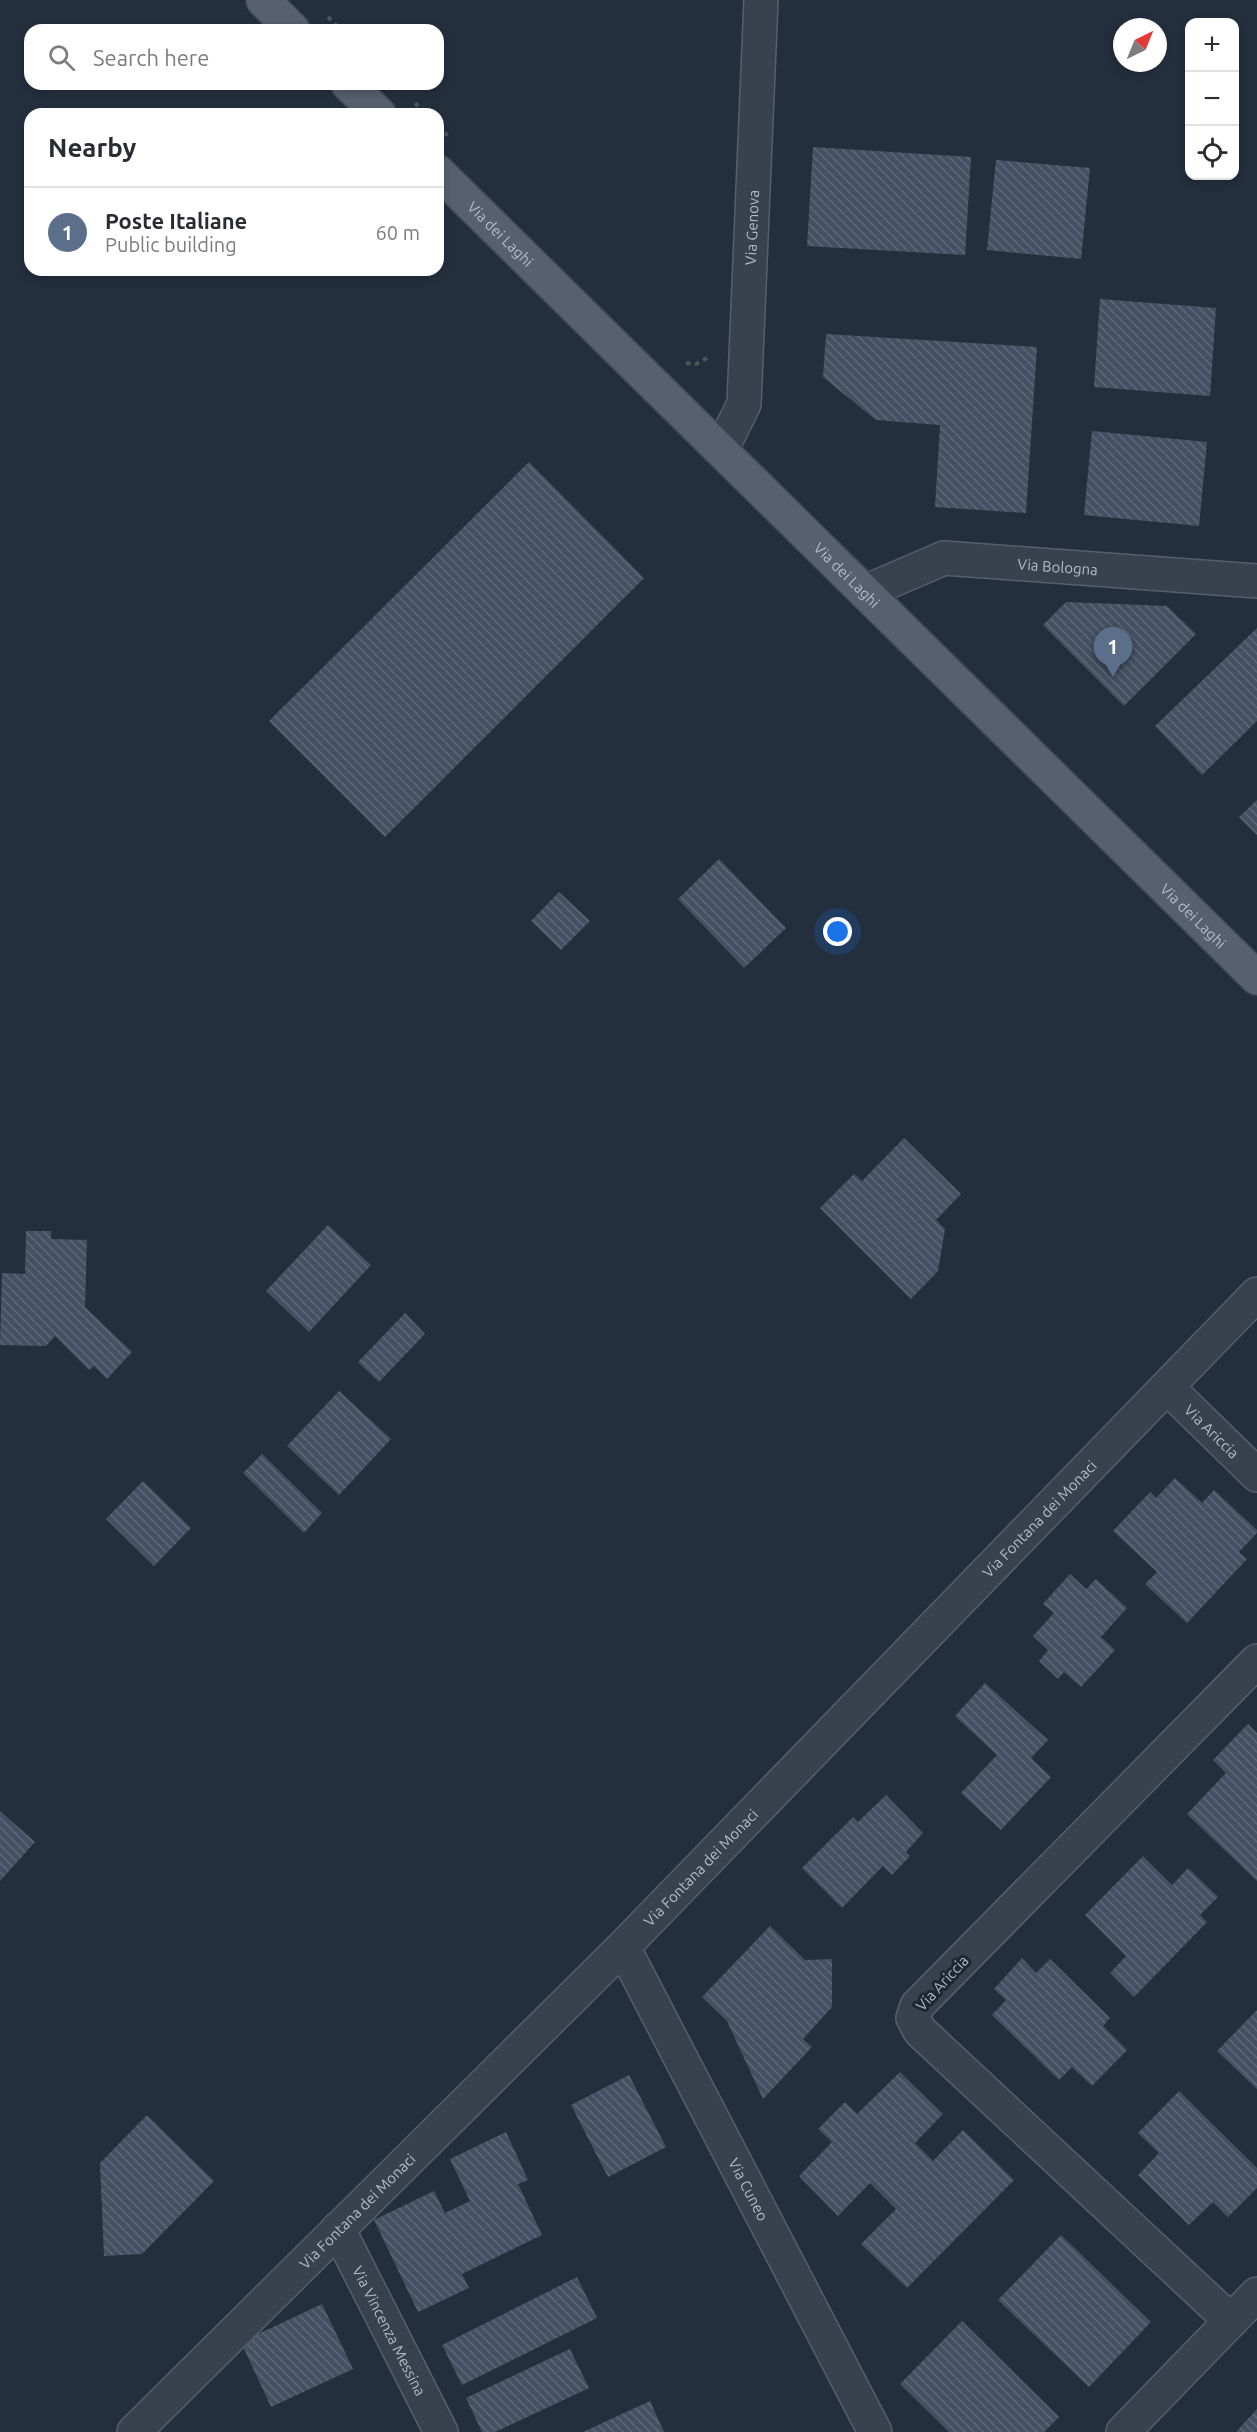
<!DOCTYPE html>
<meta charset="utf-8">
<style>
body{margin:0;font-family:Ubuntu,sans-serif;background:#f7f7f7;color:#2b2b33}
.controls{position:absolute;right:18px;top:18px;display:grid;overflow:hidden;border-radius:12px;box-shadow:0 3px 9px #0003}
.controls button{width:54px;height:54px;display:grid;place-items:center;padding:0;border:0;border-bottom:2px solid #e1e1e2;background:#fff;color:#2b2b33;font:30px sans-serif}
.compass{position:absolute;left:1113px;top:18px;width:54px;height:54px;border-radius:50%;background:#fff;box-shadow:0 3px 9px #0003;rotate:43deg}
.you{position:absolute;left:838px;top:932px;width:21px;height:21px;margin:-15px;border:4px solid #fff;border-radius:50%;background:#1a73e8;box-shadow:0 0 0 9px #1a73e833}
.badge{display:grid;place-items:center;width:39px;height:39px;border-radius:50%;background:#56698c;color:#fff;font-size:20px;font-weight:700}
.pin{position:absolute;translate:-50% -50px;filter:drop-shadow(0 2px 3px #0008)}
.pin::after{content:'';position:absolute;top:32px;width:21px;height:18px;background:inherit;clip-path:polygon(0 0,100% 0,50% 100%)}
.list{margin:0;padding:0;list-style:none}
h2{display:flex;justify-content:space-between;align-items:center;height:78px;margin:0;padding:0 24px;font-size:26px}
h2 small{font-size:20px;font-weight:400;color:#7c7c81}
.list li{display:grid;grid-template-columns:39px 1fr auto;gap:18px;align-items:center;box-sizing:border-box;height:90px;padding:0 24px;border-top:2px solid #e1e1e2}
.list b{display:block;font-size:22px;white-space:nowrap}
.list p{margin:0;font-size:20px;white-space:nowrap;color:#7c7c81}
.list em{font-size:20px;font-style:normal;color:#7c7c81}
.icon{flex:none;width:33px;height:33px;fill:none;stroke:currentColor;stroke-width:2;stroke-linecap:round;stroke-linejoin:round}
.map{position:relative;flex:none;width:1257px;height:2432px;overflow:hidden}
.search{position:absolute;background:#fff;box-shadow:0 3px 9px #0003;left:24px;top:24px;width:420px;height:66px;display:flex;align-items:center;gap:15px;box-sizing:border-box;padding:0 21px;border-radius:18px;color:#7c7c81;font-size:22px}
.panel{position:absolute;background:#fff;box-shadow:0 3px 9px #0003;left:24px;top:108px;width:420px;height:168px;border-radius:18px}
.map>svg:first-child{display:block}
.building{fill:url(#building-back-hatch)}
.lines{fill:none;stroke-linecap:round;stroke-linejoin:round}
.minor-casing{stroke:#565f6c;stroke-width:36}
.major-casing{stroke:#414a57;stroke-width:36}
.path{stroke:#44595c;stroke-width:4;stroke-dasharray:4.5 4.5;stroke-linecap:butt}
.minor{stroke:#38414e;stroke-width:33}
.major{stroke:#56606e;stroke-width:33}
.labels{text-anchor:middle;dominant-baseline:central;stroke-width:6;stroke-linejoin:round;paint-order:stroke}
.street-label{font-size:15px;fill:#b4bcc9;stroke:#1d2633}
</style>
<div class="map">
<svg width="1257" height="2432" viewBox="0 0 1257 2432">
<defs>
<pattern id="building-back-hatch" width="6" height="6" patternUnits="userSpaceOnUse" patternTransform="scale(1.5)"><rect width="6" height="6" fill="#455162"/><path d="M-1 5l2 2M0 0l6 6M5-1l2 2" fill="none" stroke="#5d6877"/></pattern>
</defs>
<rect width="100%" height="100%" fill="#242f3e"/>
<path class="building" d="M813 147 971 157 965 255 807 246Z
M996 160 1090 168 1081 259 987 250Z
M1100 299 1216 308 1210 396 1094 387Z
M826 334 1037 347 1026 513 935 507 940 425 876 420 823 377Z
M1092 431 1207 442 1199 526 1084 515Z
M529 462 644 578 385 837 269 721Z
M1066 602 1167 606 1196 634 1124 706 1043 625Z
M1257 628V721L1202 775 1155 726Z
M1257 800V835L1239 817Z
M719 859 786 928 744 968 678 899Z
M559 892 590 921 561 950 531 921Z
M904 1138 961 1194 936 1220 945 1229 938 1271 911 1299 820 1208 854 1174 862 1181Z
M328 1225 371 1265 309 1332 266 1291Z
M26 1231H51V1239L87 1240 85 1307 132 1352 107 1379 94 1366 89 1370 55 1336 46 1346 0 1345 2 1273 25 1274Z
M405 1313 425 1334 379 1382 358 1362Z
M339 1391 391 1439 339 1495 287 1446Z
M262 1454 322 1513 304 1533 243 1473Z
M1175 1478 1202 1503 1214 1490 1257 1530V1533L1239 1552 1247 1559 1187 1623 1145 1584 1157 1572 1113 1531 1150 1492 1156 1498Z
M143 1481 191 1528 154 1566 106 1519Z
M1070 1574 1086 1589 1096 1579 1127 1608 1101 1637 1115 1650 1081 1687 1064 1672 1058 1679 1039 1661 1048 1650 1033 1636 1054 1613 1043 1604Z
M985 1683 1048 1740 1031 1758 1051 1777 1001 1830 961 1793 997 1755 955 1716Z
M1248 1724 1257 1733V1881L1187 1814 1226 1773 1213 1760Z
M886 1795 923 1833 906 1852 910 1856 892 1875 883 1866 842 1908 802 1868 853 1817 858 1822Z
M0 1811 35 1842 0 1881Z
M1143 1856 1172 1885 1188 1868 1218 1897 1200 1915 1207 1922 1134 1997 1110 1973 1126 1956 1085 1915Z
M770 1926 805 1960 832 1959V2007L803 2039 812 2047 763 2099 727 2021 702 1997Z
M1022 1958 1036 1973 1050 1959 1110 2018 1103 2026 1127 2050 1092 2086 1072 2067 1059 2080 992 2015 1006 2000 994 1989Z
M1257 2010V2089L1217 2051Z
M900 2072 943 2114 915 2143 933 2161 963 2130 1014 2180 907 2288 861 2244 896 2209 870 2183 838 2216 799 2176 832 2142 818 2129 845 2102 857 2114Z
M629 2075 666 2147 608 2177 571 2105Z
M1179 2091 1257 2168V2188L1228 2217 1213 2202 1189 2225 1138 2175 1159 2153 1138 2133Z
M147 2115 214 2181 142 2254 104 2256 100 2163Z
M506 2132 528 2180 518 2184 542 2235 462 2274 469 2288 418 2312 374 2220 434 2191 445 2213 470 2201 450 2159Z
M1061 2235 1151 2322 1089 2387 998 2300Z
M577 2277 597 2318 462 2385 442 2345Z
M322 2304 353 2369 271 2407 241 2342Z
M962 2321 1059 2417 1044 2432H949L900 2384Z
M570 2349 589 2388 495 2432H482L466 2398Z
M650 2401 664 2432H583Z
M1257 2409V2432H1236Z"/>
<g class="lines">
<g class="minor-casing">
<g id="minor">
<path id="s1" d="M721 450 744 404 761 0"/>
<path id="s2" d="M865 592 944 558 1257 581"/>
<path id="s3" d="M1167 1387 1257 1475"/>
<path id="s4" d="M623 1947 875 2432"/>
<path id="s5" d="M338 2229 441 2432"/>
<path d="M1231 2321 920 2031 913 2018 917 2006 1257 1661"/>
<path id="s6" d="M134 2432 623 1947 1257 1294"/>
<path d="M1123 2432 1257 2294"/>
</g>
</g>
<g class="major-casing">
<g id="major">
<path d="M263 0 293 30"/>
<path d="M348 84 379 114"/>
<path id="s7" d="M438 172 1257 978"/>
</g>
</g>
<path class="path" d="M328 17 341 30
M415 103 426 114
M438 126 448 136
M686 363 696 364 709 357"/>
<use href="#minor" class="minor"/>
<use href="#major" class="major"/>
</g>
<g class="labels">
<g class="street-label">
<text stroke="none"><textPath href="#s1" startOffset="228">Via Genova</textPath></text>
<text stroke="none"><textPath href="#s7" startOffset="88">Via dei Laghi</textPath></text>
<text stroke="none"><textPath href="#s2" startOffset="200">Via Bologna</textPath></text>
<text stroke="none"><textPath href="#s7" startOffset="574">Via dei Laghi</textPath></text>
<text stroke="none"><textPath href="#s7" startOffset="1060">Via dei Laghi</textPath></text>
<text stroke="none"><textPath href="#s3" startOffset="63">Via Ariccia</textPath></text>
<text stroke="none"><textPath href="#s6" startOffset="1286">Via Fontana dei Monaci</textPath></text>
<text stroke="none"><textPath href="#s6" startOffset="800">Via Fontana dei Monaci</textPath></text>
<text transform="translate(942 1983) rotate(-47)">Via Ariccia</text>
<text stroke="none"><textPath href="#s4" startOffset="273">Via Cuneo</textPath></text>
<text stroke="none"><textPath href="#s6" startOffset="314">Via Fontana dei Monaci</textPath></text>
<text stroke="none"><textPath href="#s5" startOffset="114">Via Vincenza Messina</textPath></text>
</g>
</g>
</svg>
<div class="controls">
<button>+</button>
<button>−</button>
<button><svg class="icon" aria-label="locate" viewBox="0 0 24 24"><circle cx="12" cy="12" r="6"/><path d="M12 2v4M12 18v4M2 12h4M18 12h4"/></svg></button>
</div>
<svg class="compass" viewBox="-18 -18 36 36"><path d="M0-13l5 13h-10z" fill="#e53935"/><path d="M0 13l5-13h-10z" fill="#7c7c81"/></svg>
<div class="you"></div>
<div class="pin badge" style="left:1113px;top:677px;background:#5c6f8a">1</div>
<div class="search"><svg class="icon" aria-label="search" viewBox="0 0 24 24"><circle cx="10" cy="10" r="6"/><path d="M15 15l6 6"/></svg>Search here</div>
<section class="panel">
<h2>Nearby<small></small></h2>
<ul class="list">
<li><span class="badge" style="background:#5c6f8a">1</span><div><b>Poste Italiane</b><p>Public building</p></div><em>60 m</em></li>
</ul>
</section>
</div>
